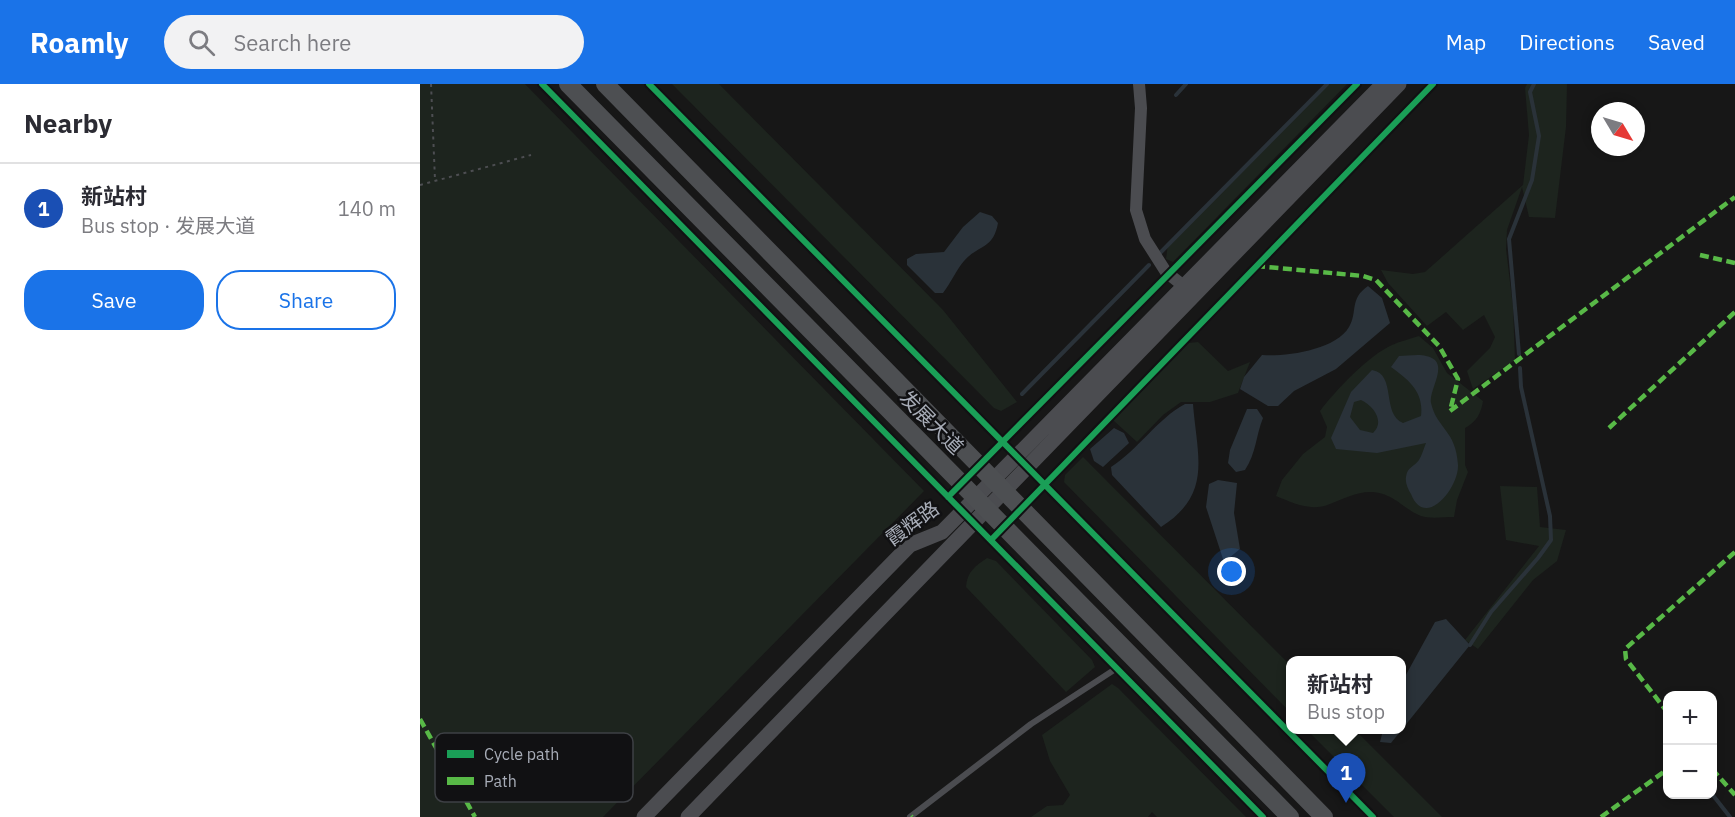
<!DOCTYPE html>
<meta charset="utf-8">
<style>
body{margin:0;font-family:"IBM Plex Sans","Noto Sans SC",sans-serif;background:#f2f2f3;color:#2b2b33}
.controls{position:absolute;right:18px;bottom:18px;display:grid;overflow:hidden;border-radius:12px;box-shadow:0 3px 9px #0003}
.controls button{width:54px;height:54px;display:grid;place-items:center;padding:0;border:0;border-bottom:2px solid #e1e1e2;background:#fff;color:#2b2b33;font:30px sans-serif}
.compass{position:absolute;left:1171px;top:18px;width:54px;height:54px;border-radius:50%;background:#fff;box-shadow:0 3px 9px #0003;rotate:128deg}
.you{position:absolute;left:812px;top:488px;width:21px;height:21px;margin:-15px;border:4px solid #fff;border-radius:50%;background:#1a73e8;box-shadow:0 0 0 9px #1a73e833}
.badge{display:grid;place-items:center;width:39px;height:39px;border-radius:50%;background:#1a73e8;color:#fff;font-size:20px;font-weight:700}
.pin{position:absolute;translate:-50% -50px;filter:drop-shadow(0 2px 3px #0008)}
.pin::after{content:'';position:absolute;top:32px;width:21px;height:18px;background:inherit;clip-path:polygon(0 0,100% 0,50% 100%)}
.popup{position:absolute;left:866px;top:572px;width:120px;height:78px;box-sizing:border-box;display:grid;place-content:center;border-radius:12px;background:#fff;filter:drop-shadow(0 2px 4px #0005);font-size:20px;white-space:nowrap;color:#7c7c81}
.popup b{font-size:22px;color:#2b2b33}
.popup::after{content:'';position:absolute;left:50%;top:100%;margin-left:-12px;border:12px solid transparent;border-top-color:#fff}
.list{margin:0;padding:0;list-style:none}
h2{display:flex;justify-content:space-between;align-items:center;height:78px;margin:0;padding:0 24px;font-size:26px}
h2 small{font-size:20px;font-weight:400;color:#7c7c81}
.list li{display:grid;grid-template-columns:39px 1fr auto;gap:18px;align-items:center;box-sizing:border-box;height:90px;padding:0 24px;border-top:2px solid #e1e1e2}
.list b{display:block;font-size:22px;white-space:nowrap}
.list p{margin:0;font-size:20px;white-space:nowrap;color:#7c7c81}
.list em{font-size:20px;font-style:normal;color:#7c7c81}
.actions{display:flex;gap:12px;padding:18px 24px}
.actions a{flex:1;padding:14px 0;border:2px solid #1a73e8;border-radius:24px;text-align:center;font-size:21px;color:#1a73e8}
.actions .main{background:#1a73e8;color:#fff}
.icon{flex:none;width:33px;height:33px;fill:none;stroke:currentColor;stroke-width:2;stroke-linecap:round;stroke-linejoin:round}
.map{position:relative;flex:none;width:1315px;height:733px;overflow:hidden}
header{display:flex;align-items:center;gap:36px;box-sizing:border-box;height:84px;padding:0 30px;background:#1a73e8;color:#fff}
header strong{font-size:28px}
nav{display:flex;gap:33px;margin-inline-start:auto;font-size:21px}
.search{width:420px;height:54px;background:#f2f2f3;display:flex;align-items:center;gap:15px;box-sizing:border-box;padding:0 21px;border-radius:33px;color:#7c7c81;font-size:22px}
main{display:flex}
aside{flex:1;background:#fff}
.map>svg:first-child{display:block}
.green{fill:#1d241e}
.water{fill:#2a3239;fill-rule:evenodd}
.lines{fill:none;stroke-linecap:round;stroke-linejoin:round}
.stream{stroke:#2a3239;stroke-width:4}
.path{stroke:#4d4e52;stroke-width:2;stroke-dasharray:3 4.5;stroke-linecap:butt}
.service{stroke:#4b4c50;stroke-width:6}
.minor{stroke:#4b4c50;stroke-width:12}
.tertiary{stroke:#4b4c50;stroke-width:15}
.primary{stroke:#4d4f52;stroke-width:18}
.quiet{stroke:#58b947;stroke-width:4.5;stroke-dasharray:9 4.5;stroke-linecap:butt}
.cycleway-casing{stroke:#111113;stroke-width:10}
.cycleway{stroke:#1a9f57;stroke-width:6}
.labels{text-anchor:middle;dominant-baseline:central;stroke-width:5;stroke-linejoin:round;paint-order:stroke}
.street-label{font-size:20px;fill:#a8adb8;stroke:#111113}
.key{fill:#111113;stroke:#3e4045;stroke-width:1.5}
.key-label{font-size:16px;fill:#a8adb8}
</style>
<header>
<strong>Roamly</strong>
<div class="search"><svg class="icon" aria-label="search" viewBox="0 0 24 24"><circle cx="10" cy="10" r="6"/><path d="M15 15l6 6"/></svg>Search here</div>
<nav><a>Map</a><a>Directions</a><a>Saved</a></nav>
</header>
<main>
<aside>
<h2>Nearby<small></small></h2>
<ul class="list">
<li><span class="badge" style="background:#1a4fb4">1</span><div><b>新站村</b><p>Bus stop · 发展大道</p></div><em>140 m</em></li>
</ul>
<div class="actions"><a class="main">Save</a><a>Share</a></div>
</aside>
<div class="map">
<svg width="1315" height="733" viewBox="0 0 1315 733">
<rect width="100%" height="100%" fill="#171717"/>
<path class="green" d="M0 0H105L504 407 183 733H0Z
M252 0H299L523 226 597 318 581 327 574 324Z
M907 0H927L753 178 746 175 748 160Z
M1107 0H1147L1146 43 1135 134 1109 133 1102 103 1087 146 1086 165 1093 223 1095 276 1053 305 1047 287 1070 264 1075 253 1064 231 1043 246 1026 228 1007 242 968 199 961 186 993 190 1005 188 1103 101 1109 51 1105 4Z
M999 252 1013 264 1027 289 1063 317C1061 330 1056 338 1045 344V381L1048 388 1037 416 1034 433C1024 433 1010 435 1001 432 983 425 973 408 950 408 936 408 923 415 910 420 891 428 873 419 856 412L862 396 883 370 905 353 907 343 900 327C915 307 949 271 972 261 981 257 990 255 999 252Z
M778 258 808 287 830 278 818 309 790 318H761L743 331 717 358 693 336 769 259Z
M663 373 870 581V628L644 398 645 391Z
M1080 402 1117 403 1120 443 1146 446 1137 477 1113 496 1058 565 1045 556 1119 462 1086 456Z
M567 474 576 477 672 576 675 583 646 608 546 503C547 488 555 482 567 474Z
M692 600 698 604 826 733H737L732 728 728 733H611L627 722 643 721 650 711 630 677 622 651Z
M887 646H935L1022 733H974Z"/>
<path class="water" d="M560 128 572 132 578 139C573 166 559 160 544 177 536 186 531 199 523 209H515L487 181V175L496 170 524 168 543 143Z
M948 202 962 214 970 239 916 285 874 307 858 322H848L820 305 824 293 842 271C865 273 916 266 929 243 938 228 929 215 948 202Z
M979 272C987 272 999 270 1006 272 1032 277 1008 306 1011 319 1017 345 1036 346 1038 381 1039 404 1005 446 991 410 988 405 985 399 986 393 987 383 994 383 999 376 1002 371 1004 364 1006 359L957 369 916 365 911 354 931 308 952 286C977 290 961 330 983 339L1001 332C1004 308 989 296 971 283ZM941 316C954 322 965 338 953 349L940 346 930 333 934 318Z
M765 320H773C777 372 793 410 741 443L692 391 691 383C719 365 737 335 765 320Z
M827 325H837L843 334C836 351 836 370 825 386L816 388 808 379 810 366Z
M694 344 704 349 709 359 683 383 674 377 670 365Z
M798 396 817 399 814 429 820 465 804 478 786 423 789 400Z
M1026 535 1050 561 971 659 960 658 963 646H982V598L1015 538Z"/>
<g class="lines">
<path class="stream" d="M756 11 766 0
M740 169 907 0
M1099 270 1089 155 1112 96 1119 52 1110 8 1114 0
M602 310 729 181
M1050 561 1071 528 1118 474 1131 456 1130 432 1101 303 1100 284
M1292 710 1310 733"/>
<path class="path" d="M11 0 15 96
M0 101 111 71"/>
<path class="service" d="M490 733 611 640 697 584"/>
<path class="minor" d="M719 0 721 24 716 126 725 155 746 188 770 207"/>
<path class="tertiary" d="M224 733 490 461 522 448 963 0
M268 733 979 0"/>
<path class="primary" d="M148 0 870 733
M185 0 904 733"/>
<path class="quiet" d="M1280 171 1315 179
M836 182 943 192 956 196 1019 262 1038 295 1030 327
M1030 327 1315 113
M1189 344 1315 228
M1248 629 1206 575 1205 565 1315 468
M0 635 55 733
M1292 685 1315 711
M491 732 492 733
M1181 733 1248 685"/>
<g class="cycleway-casing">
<path id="cycleway" d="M122 0 843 733
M229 0 953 733
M528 413 937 0
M571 456 1013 0"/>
</g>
<use href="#cycleway" class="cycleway"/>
</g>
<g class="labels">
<g class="street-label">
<text transform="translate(512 338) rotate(45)">发展大道</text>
<text transform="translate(492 439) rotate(-36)">霞辉路</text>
</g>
</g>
<rect x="15" y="649" width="198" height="69" rx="9" class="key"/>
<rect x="27" y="666" width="27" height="8" fill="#1a9f57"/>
<rect x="27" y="693" width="27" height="8" fill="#58b947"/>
<g class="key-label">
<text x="64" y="676">Cycle path</text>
<text x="64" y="703">Path</text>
</g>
</svg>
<div class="controls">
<button>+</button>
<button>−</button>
</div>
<svg class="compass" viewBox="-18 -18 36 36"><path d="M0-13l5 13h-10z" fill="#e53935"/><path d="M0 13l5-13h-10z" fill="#7c7c81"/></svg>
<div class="you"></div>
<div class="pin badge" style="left:926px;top:719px;background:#1a4fb4">1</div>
<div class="popup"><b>新站村</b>Bus stop</div>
</div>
</main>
